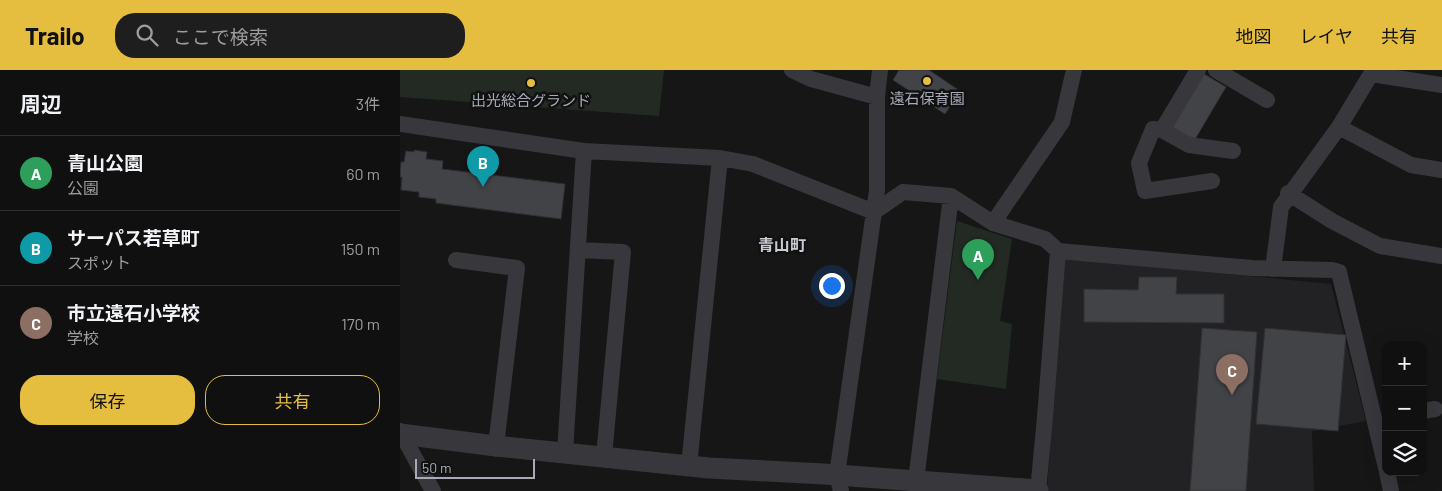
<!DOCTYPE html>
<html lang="ja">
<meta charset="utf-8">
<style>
body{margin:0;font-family:Barlow,"Noto Sans JP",sans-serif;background:#1e1e1f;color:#f1f3f6}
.controls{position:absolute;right:15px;bottom:15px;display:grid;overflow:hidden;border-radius:10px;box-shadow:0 5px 20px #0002}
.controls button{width:45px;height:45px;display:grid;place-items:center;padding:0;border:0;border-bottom:1px solid #303031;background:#101011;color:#f1f3f6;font:25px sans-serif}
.scale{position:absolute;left:15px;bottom:12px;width:120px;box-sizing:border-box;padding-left:5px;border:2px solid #a8abb6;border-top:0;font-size:14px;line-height:18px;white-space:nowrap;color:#a8abb6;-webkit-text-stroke:4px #111112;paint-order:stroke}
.you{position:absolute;left:431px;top:215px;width:18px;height:18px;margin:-12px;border:4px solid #fff;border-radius:50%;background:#1a73e8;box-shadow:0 0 0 8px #1a73e833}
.badge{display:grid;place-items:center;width:32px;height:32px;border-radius:50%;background:#e6be3f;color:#fff;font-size:16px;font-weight:700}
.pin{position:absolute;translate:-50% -41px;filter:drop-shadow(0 1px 2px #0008)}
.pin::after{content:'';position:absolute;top:26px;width:18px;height:15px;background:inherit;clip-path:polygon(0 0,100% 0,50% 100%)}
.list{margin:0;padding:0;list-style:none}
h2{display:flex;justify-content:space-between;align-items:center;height:65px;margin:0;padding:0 20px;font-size:21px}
h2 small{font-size:16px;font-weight:400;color:#9c9d9f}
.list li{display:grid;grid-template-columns:32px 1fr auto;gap:15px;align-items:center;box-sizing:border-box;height:75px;padding:0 20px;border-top:1px solid #303031}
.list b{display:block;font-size:19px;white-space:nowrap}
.list p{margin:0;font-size:16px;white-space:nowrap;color:#9c9d9f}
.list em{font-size:16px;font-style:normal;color:#9c9d9f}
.actions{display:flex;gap:10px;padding:15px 20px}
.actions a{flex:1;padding:11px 0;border:1px solid #e6be3f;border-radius:20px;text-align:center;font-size:18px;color:#e6be3f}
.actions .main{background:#e6be3f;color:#111}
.icon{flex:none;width:28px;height:28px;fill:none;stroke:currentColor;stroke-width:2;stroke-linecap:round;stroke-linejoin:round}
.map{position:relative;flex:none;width:1042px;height:421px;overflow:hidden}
header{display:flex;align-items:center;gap:30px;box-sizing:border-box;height:70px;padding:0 25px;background:#e6be3f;color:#111}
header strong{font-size:24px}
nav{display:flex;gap:28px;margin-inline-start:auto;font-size:18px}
.search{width:350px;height:45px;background:#1e1e1f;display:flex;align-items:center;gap:12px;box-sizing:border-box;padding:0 18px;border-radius:20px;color:#9c9d9f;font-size:19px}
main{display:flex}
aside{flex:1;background:#101011}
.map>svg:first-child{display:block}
.built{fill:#222224}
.green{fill:#222a23}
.building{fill:#424347;stroke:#303033}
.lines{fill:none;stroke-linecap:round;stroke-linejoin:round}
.minor{stroke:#37373c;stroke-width:16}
.tertiary{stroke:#37373c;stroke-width:21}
.tertiary-bridge{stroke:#37373c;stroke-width:21}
.poi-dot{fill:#e6be3f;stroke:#111112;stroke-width:2}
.labels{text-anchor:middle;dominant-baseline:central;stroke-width:5;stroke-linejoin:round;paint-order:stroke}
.poi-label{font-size:15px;fill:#a8abb6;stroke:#111112}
.neighbourhood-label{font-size:16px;font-weight:bold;fill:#c9cbd3;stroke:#111112}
</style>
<header>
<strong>Trailo</strong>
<div class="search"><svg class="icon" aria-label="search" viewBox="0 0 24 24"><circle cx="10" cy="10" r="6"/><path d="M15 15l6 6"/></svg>ここで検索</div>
<nav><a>地図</a><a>レイヤ</a><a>共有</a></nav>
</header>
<main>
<aside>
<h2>周辺<small>3件</small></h2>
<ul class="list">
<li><span class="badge" style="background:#2e9e5b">A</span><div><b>青山公園</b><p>公園</p></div><em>60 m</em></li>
<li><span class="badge" style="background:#0f9aa8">B</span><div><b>サーパス若草町</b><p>スポット</p></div><em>150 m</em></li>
<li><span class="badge" style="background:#8d6e63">C</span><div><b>市立遠石小学校</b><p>学校</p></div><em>170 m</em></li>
</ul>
<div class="actions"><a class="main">保存</a><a>共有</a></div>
</aside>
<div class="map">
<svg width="1042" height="421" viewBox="0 0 1042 421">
<rect width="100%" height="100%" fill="#161617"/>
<path class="built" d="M663 188 931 214 966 351 912 361 914 421H647Z"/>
<path class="green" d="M0 0H264L259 46 0 27Z
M557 151 612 169 600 251 612 254 606 319 537 309Z"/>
<path class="building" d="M499 0H529L560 21 545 44 493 10Z
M804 4 826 17 794 71 772 58Z
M14 80 27 82 26 89 43 91 42 99 165 114 161 149 36 133V129L19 127V122L1 120 2 107H0L1 92H4L6 81 14 82Z
M739 207H777L776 224H824V253L684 252V219L738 220Z
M802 258 857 262 846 421H790Z
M865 258 946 265 938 361 856 354Z"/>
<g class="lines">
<path class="minor" d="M392 0 411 9 477 27
M816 0 867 30
M0 54 184 81 320 88 353 94 474 142
M939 57 1011 95 1042 100
M762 60 798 0
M812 111 745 121 739 93 753 59 762 60 789 75 833 81
M888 123 932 151 980 176 1042 186
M474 142 503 122 551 126 593 153 645 169 658 181 852 198 932 200 939 202 986 398
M593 153 662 52 674 0
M178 180 223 182 204 386
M56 190 117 198 96 376
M873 199 881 137 939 57 971 4 1042 15
M1023 341 1035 339
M0 361 33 421
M165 382 184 81
M289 396 320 88
M987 402 991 421
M516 411 551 126
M441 421 437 405 477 120V27L480 0
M638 421 645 347 658 181"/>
<path class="tertiary" d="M96 376 309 398 424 404 638 420"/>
<path class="tertiary-bridge" d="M0 364 96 376"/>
</g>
<g class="poi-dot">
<circle cx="527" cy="11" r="5"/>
<circle cx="131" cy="13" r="5"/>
</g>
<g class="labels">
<g class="poi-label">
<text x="527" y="28">遠石保育園</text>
<text x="131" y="30">出光総合グランド</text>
</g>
<g class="neighbourhood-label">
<text x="382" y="174">青山町</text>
</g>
</g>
</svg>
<div class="controls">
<button>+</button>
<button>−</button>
<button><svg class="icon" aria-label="layers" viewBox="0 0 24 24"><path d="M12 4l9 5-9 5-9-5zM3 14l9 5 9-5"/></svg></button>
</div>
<div class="scale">50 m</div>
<div class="you"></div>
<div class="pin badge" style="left:578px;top:210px;background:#2e9e5b">A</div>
<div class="pin badge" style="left:83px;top:117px;background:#0f9aa8">B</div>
<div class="pin badge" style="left:832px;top:325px;background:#8d6e63">C</div>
</div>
</main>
